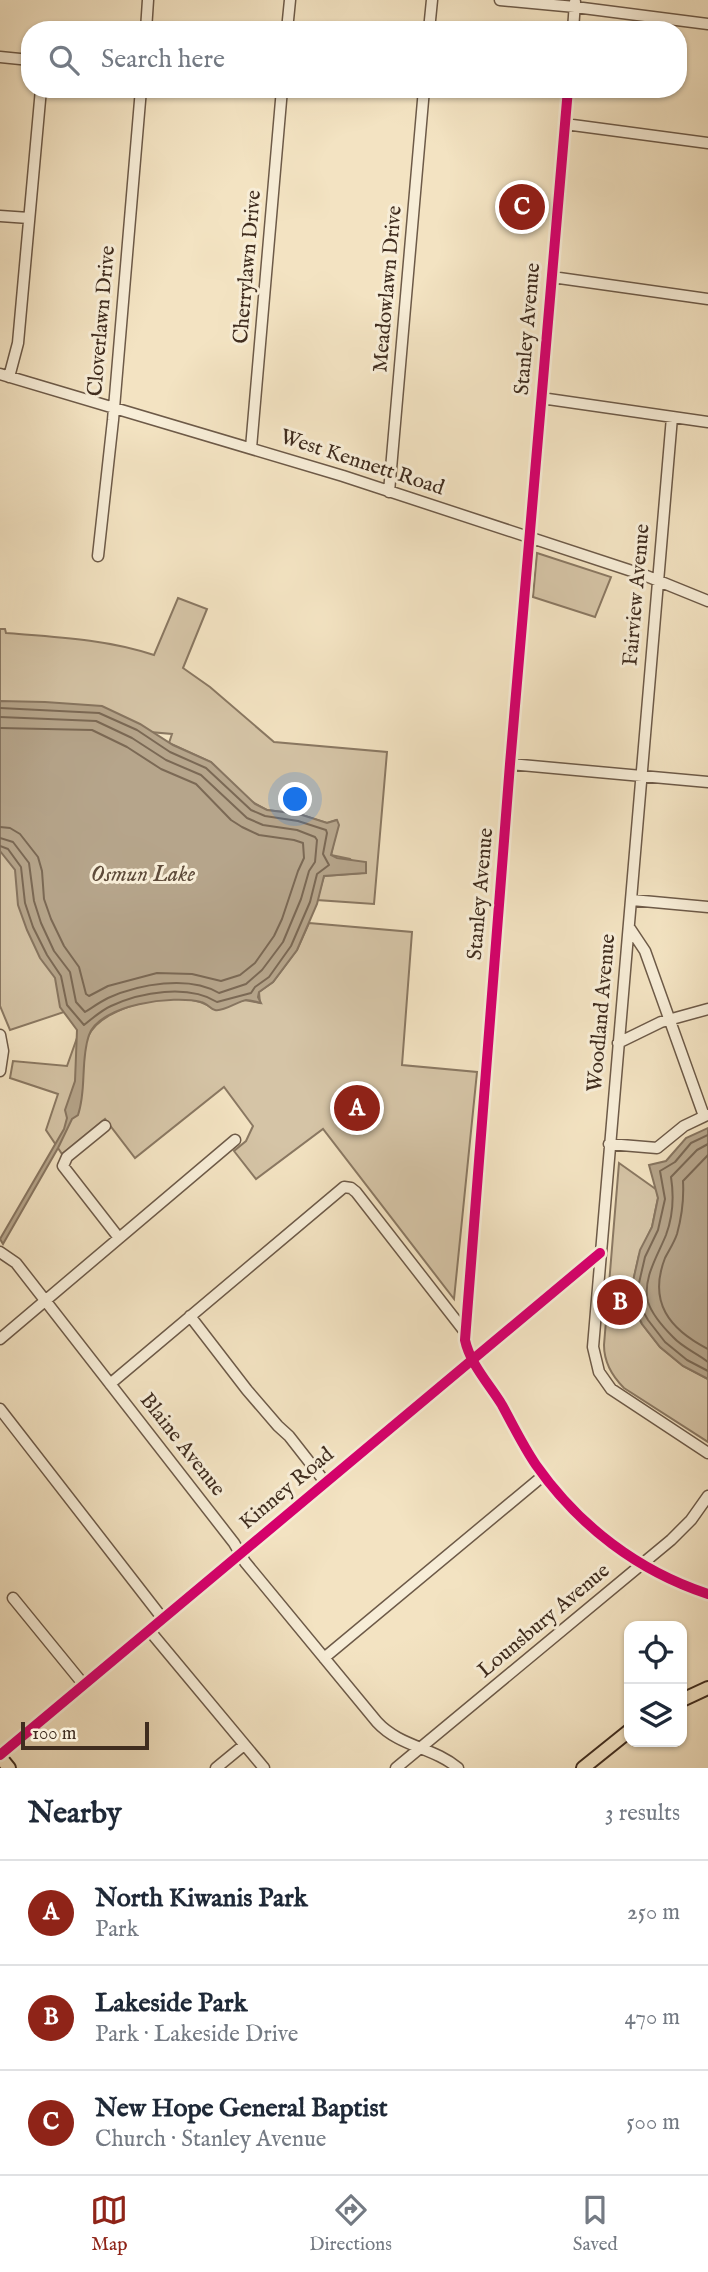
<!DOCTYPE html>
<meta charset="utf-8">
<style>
body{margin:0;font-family:"IM FELL English",serif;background:#f6f6f7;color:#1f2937}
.controls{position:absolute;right:21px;bottom:21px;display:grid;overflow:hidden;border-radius:14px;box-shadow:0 2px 5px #0004}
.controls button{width:63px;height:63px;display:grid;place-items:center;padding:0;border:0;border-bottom:2px solid #e0e1e3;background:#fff;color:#1f2937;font:35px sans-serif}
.scale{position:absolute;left:21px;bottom:18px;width:128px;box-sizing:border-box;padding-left:7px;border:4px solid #402d1f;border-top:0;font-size:19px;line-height:24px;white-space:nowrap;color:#402d1f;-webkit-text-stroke:5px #f7edd7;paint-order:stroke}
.you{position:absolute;left:296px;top:800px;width:24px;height:24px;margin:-18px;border:5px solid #fff;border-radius:50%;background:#1a73e8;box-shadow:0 0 0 10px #1a73e833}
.badge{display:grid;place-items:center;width:46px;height:46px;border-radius:50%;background:#8f2418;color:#fff;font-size:23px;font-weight:700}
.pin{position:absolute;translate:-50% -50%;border:4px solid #fff;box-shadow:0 2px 7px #0006}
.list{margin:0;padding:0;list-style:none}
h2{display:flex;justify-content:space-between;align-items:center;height:91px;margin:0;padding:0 28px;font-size:30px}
h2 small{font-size:23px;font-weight:400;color:#747a83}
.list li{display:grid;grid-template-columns:46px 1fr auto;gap:21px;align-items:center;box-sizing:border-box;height:105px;padding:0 28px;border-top:2px solid #e0e1e3}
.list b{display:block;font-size:26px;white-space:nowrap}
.list p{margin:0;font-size:23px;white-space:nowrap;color:#747a83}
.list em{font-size:23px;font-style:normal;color:#747a83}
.icon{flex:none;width:38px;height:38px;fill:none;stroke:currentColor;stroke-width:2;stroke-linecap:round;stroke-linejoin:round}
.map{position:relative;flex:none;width:708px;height:1768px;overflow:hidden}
.search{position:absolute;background:#fff;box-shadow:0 2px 5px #0004;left:21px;right:21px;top:21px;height:77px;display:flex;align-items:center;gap:18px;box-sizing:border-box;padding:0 24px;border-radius:28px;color:#747a83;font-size:26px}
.sheet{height:406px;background:#fff}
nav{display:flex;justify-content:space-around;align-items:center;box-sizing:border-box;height:98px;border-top:2px solid #e0e1e3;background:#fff;font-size:19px;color:#747a83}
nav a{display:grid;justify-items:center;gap:4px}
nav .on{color:#8f2418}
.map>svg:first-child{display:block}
.green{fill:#d5c4a6;stroke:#8a7862;stroke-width:2}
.water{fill:#b6a58b;stroke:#877560;stroke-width:2}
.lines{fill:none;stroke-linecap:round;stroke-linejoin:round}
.shore{stroke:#7b6955;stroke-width:2}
.minor-casing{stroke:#6d5a48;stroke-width:13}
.major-casing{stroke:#402d1f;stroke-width:16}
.minor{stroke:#f7edd7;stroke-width:10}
.major{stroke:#f3e3c2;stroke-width:12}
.cycleway-casing{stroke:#f7edd7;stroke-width:15}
.cycleway{stroke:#d6006c;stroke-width:10}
.labels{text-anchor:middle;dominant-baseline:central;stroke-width:6;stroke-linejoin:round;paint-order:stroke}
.street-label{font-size:21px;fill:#402d1f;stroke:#f7edd7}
.water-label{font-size:23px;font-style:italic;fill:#5e4b3a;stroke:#f7edd7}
</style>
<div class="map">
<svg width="708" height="1768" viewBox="0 0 708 1768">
<rect width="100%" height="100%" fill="#f3e3c2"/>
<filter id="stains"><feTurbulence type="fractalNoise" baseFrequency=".00286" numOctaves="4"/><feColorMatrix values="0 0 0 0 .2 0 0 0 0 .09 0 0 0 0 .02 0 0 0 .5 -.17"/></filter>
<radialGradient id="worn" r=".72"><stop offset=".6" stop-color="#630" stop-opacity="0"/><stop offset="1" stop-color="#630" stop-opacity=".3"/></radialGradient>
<path class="green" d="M537 553 611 577 595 617 533 597Z
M178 598 207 609 183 668 210 687 274 742 387 752 374 904 317 900 324 876 363 873 350 859 331 855 337 827 336 820 327 823 299 814 267 810 249 800 211 762 169 743 172 734 0 719V629H5L6 633C56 637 106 639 154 655Z
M0 799 88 1004 10 1030 0 1006Z
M309 923 412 932 402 1065 477 1072 454 1299 323 1129 256 1179 234 1151 246 1141 253 1126 224 1087 135 1158 105 1119 62 1154 46 1130 58 1094 10 1078 13 1061 67 1066 77 1038 88 1037C101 1004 187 986 213 1009L245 1000 260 1003 259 992 273 982 297 950Z
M619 1163 657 1190 658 1198 652 1227 639 1255 631 1291 633 1306 642 1324 660 1347 683 1366 708 1379V1442L624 1388C612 1376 604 1363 604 1345Z"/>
<path class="water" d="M0 701 45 702 102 706 140 724 173 745 211 762 255 804 267 810 299 814 327 823 337 820 339 825 331 855 337 858 366 862V873L324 876 317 904 297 950 273 982 259 992 258 997 261 1003C256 1002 251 1000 246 1000 236 1002 224 1012 215 1010 210 1009 207 1003 201 1002 174 995 100 1004 89 1035 80 1061 87 1089 78 1115L72 1119 58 1148 3 1244 0 1239 64 1129 67 1118 65 1110 75 1081 77 1030 60 1007 55 978 40 958 27 930 18 905 15 870 0 851Z
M708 1128V1379L683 1366 660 1347 642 1324 633 1306V1281L640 1250 652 1227 658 1198 649 1165 666 1161 686 1138Z"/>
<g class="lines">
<path class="shore" d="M0 708 99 713 137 730 170 752 206 768 251 810 265 816 298 821 326 830 327 833 323 854 329 865 317 874 310 902 291 946 269 977 255 987 251 993 217 1002C188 984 141 992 111 1006 100 1011 92 1019 84 1025L67 1005 61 976 47 955 33 927 25 903 21 867 8 849 0 846
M0 717 96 721 132 738 166 760 201 775 247 818 263 825 297 830 315 837 317 840 315 862 309 871 301 899 283 942 262 970 246 984 219 993C189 975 139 984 108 998 100 1002 93 1007 85 1012L76 1002 70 972 54 951 41 923 34 901 29 863 13 842 0 838
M0 728 92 730 127 747 161 769 196 784 231 820 242 827 259 835 294 840 303 843 304 858 298 871 282 919 274 936 255 963 240 975 221 981 192 974 157 973 108 986 89 996 86 994 79 967 64 946 51 919 44 899 42 871 38 857 20 834 10 828 0 827
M708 1135 691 1143 675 1162 660 1171 665 1199 658 1230 645 1257 639 1283V1304L648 1320 665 1342 687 1360 708 1371
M708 1144 697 1150 671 1177C674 1196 673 1216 666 1235 658 1255 642 1279 648 1302 652 1314 664 1328 673 1337 683 1348 697 1353 708 1362
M708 1155 683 1181C684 1199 682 1216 677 1234 674 1243 669 1250 665 1258 648 1302 669 1329 708 1349"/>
<g class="minor-casing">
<path id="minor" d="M500 0 575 7 708 24
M146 30 148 0
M287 30 290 0
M429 30 432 0
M573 30 575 2
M0 57 30 60
M568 89 510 764 465 1340C470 1364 490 1385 502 1405 513 1425 523 1446 536 1465 579 1526 638 1571 708 1594
M565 124 708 143
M0 216 29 218
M552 277 708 299
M0 374 343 476 644 575 708 601
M9 377 18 343 41 89
M541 398 708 422
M672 417 593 1347 599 1372 611 1389 708 1453
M251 448 282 89
M389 492 424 89
M98 556 113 420 141 89
M510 764 708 782
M632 900 708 907
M629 927 645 951 704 1116
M0 1035 3 1051 0 1071
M618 1043 661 1022 708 1009
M105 1126 67 1157 63 1166 119 1238
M609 1144 657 1148 684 1126 707 1115
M0 1252 16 1263 234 1543 245 1562 377 1722C400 1747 433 1747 458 1768
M190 1316 247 1390 278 1426 289 1436 325 1482
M0 1339 235 1140
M110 1384 344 1187 351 1188 356 1192 465 1332
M0 1409 163 1619
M13 1598 84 1685
M149 1630 264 1768
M324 1658 544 1475
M0 1755 600 1253
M216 1768 244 1745
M396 1768 671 1540 691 1520 708 1496"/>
</g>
<g class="major-casing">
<path id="major" d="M682 1700 708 1688
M0 1757 9 1768
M583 1768 629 1731"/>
</g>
<use href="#minor" class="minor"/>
<use href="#major" class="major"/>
<g class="cycleway-casing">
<path id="cycleway" d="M568 89 510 764 465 1340C470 1364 490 1385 502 1405 513 1425 523 1446 536 1465 579 1526 638 1571 708 1594
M0 1755 600 1253"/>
</g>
<use href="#cycleway" class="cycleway"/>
</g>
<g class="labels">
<g class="street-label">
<text transform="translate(248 267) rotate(-85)">Cherrylawn Drive</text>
<text transform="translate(388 289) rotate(-85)">Meadowlawn Drive</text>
<text transform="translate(102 321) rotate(-85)">Cloverlawn Drive</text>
<text transform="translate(528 329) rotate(-85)">Stanley Avenue</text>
<text transform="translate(362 463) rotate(18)">West Kennett Road</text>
<text transform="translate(637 595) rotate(-85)">Fairview Avenue</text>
<text transform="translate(481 894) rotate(-85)">Stanley Avenue</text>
<text transform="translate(602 1013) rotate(-85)">Woodland Avenue</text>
<text transform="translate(182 1445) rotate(52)">Blaine Avenue</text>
<text transform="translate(287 1489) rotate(-40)">Kinney Road</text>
<text transform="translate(544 1621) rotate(-40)">Lounsbury Avenue</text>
</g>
<g class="water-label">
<text x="143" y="874">Osmun Lake</text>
</g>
</g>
<rect width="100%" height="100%" filter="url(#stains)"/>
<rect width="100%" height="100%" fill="url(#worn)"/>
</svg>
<div class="controls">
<button><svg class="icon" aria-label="locate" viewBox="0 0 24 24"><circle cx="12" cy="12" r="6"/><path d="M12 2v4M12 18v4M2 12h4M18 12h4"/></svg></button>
<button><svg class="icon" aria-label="layers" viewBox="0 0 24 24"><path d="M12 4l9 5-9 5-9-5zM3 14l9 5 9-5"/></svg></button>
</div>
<div class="scale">100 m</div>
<div class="you"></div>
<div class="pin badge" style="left:357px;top:1108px">A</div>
<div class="pin badge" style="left:620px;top:1302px">B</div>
<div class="pin badge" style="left:522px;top:207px">C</div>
<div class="search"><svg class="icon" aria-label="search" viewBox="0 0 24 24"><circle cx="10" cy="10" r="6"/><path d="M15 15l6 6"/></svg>Search here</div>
</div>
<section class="sheet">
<h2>Nearby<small>3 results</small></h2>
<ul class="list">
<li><span class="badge">A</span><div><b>North Kiwanis Park</b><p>Park</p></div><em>250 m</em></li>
<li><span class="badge">B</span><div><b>Lakeside Park</b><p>Park · Lakeside Drive</p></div><em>470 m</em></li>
<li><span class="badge">C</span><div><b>New Hope General Baptist</b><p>Church · Stanley Avenue</p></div><em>500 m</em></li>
</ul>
</section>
<nav>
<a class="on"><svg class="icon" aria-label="map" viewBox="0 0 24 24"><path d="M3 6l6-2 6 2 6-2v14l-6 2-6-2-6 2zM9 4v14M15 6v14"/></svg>Map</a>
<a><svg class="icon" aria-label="directions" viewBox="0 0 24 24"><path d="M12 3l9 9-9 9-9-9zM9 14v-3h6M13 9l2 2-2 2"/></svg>Directions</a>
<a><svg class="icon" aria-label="saved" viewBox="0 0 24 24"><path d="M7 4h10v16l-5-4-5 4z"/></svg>Saved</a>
</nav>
